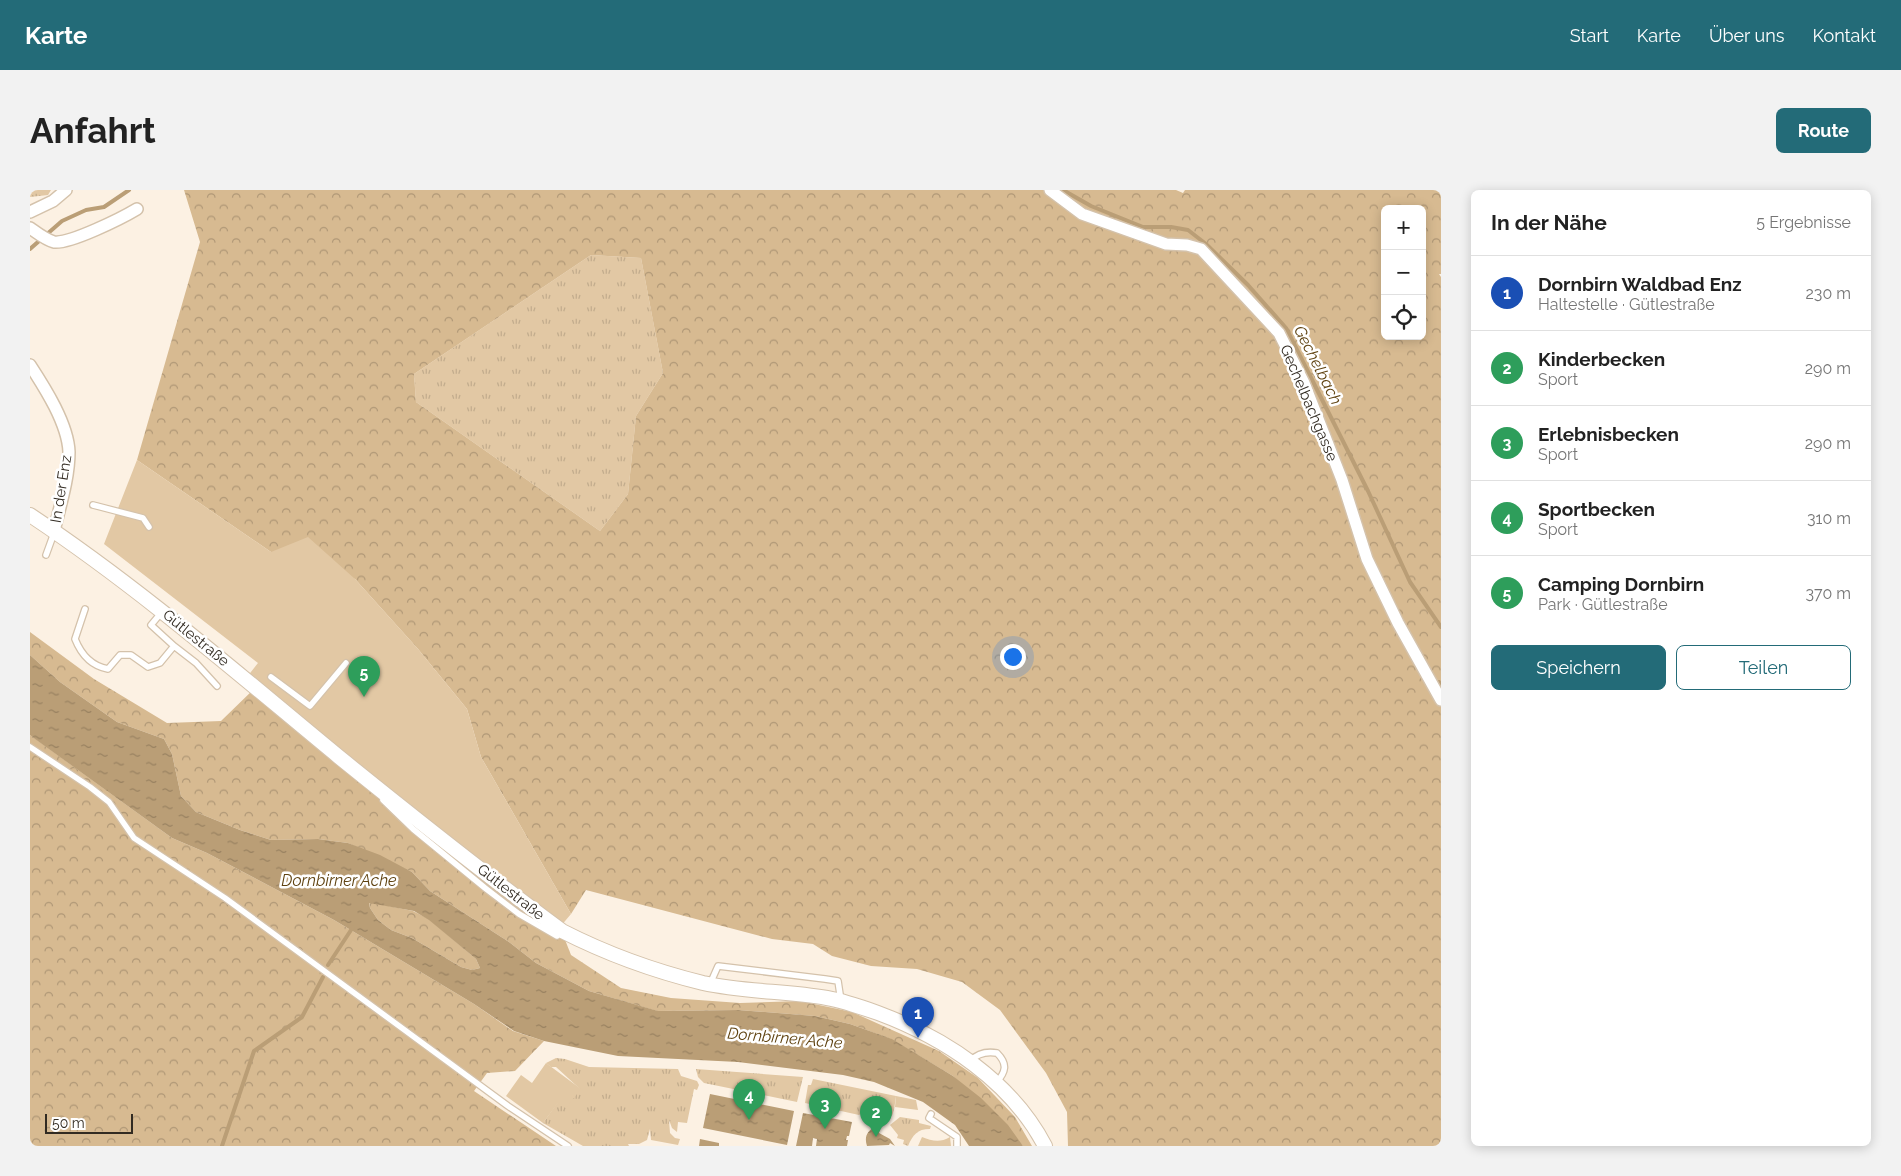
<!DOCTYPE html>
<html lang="de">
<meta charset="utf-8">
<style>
body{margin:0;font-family:Raleway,sans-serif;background:#f2f2f2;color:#222}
.controls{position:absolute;right:15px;top:15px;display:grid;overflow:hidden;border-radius:8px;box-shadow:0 2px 12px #0003}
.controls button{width:45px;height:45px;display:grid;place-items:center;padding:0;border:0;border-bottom:1px solid #e0e0e0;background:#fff;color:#222;font:25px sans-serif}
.scale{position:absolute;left:15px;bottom:12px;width:88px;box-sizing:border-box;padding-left:5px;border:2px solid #322b22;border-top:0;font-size:14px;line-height:18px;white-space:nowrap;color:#322b22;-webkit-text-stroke:4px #fff;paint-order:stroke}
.you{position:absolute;left:982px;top:466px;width:18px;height:18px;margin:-12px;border:4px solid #fff;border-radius:50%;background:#1a73e8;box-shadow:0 0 0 8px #1a73e833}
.badge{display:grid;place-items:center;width:32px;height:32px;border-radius:50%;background:#236b78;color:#fff;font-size:16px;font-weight:700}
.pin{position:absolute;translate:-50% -41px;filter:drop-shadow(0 1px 2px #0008)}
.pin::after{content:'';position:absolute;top:26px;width:18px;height:15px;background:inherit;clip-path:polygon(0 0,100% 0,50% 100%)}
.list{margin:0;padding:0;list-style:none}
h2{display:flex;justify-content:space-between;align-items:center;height:65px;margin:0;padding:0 20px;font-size:21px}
h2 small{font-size:16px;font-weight:400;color:#767676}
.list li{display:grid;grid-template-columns:32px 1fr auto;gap:15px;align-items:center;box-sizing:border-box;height:75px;padding:0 20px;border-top:1px solid #e0e0e0}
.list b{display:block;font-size:19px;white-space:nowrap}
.list p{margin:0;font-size:16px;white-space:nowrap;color:#767676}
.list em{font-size:16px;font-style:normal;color:#767676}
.actions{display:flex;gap:10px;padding:15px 20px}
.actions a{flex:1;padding:11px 0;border:1px solid #236b78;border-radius:8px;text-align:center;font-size:18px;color:#236b78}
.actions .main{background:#236b78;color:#fff}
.icon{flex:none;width:28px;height:28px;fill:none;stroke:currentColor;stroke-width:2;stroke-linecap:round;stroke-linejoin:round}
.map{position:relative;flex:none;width:1411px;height:956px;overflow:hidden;border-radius:8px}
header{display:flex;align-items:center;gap:30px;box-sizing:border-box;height:70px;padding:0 25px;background:#236b78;color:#fff}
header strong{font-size:24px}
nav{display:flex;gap:28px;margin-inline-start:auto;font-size:18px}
.intro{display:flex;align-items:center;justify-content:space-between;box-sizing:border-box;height:120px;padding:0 30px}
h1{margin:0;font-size:35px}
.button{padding:12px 22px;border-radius:8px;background:#236b78;color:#fff;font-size:18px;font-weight:700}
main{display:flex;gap:30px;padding:0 30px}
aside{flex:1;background:#fff;border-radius:8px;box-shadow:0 2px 12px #0003}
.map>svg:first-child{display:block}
.grass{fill:url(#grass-tufts)}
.forest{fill:url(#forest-crowns);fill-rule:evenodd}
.park{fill:#e2c8a4}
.water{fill:url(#water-ripples);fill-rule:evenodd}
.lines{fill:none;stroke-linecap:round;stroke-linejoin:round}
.stream{stroke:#ba9e76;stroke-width:4}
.service-casing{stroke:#d4c2ab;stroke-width:8}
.minor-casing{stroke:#d4c2ab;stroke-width:14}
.tertiary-casing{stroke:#d4c2ab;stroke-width:16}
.service{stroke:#fff;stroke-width:5.5}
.minor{stroke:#fff;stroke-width:11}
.tertiary{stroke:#fff;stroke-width:14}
.labels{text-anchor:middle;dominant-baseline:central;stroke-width:5;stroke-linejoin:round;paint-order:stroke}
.street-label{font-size:15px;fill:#322b22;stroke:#fff}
.water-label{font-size:16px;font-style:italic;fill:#5f4210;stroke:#fff}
</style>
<header>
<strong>Karte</strong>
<nav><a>Start</a><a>Karte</a><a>Über uns</a><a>Kontakt</a></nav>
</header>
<div class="intro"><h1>Anfahrt</h1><a class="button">Route</a></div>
<main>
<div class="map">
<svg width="1411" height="956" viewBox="0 0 1411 956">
<defs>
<pattern id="grass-tufts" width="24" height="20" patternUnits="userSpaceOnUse" patternTransform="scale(1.25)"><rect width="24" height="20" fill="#e2c8a4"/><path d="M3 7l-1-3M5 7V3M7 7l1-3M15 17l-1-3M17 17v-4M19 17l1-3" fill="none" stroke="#c2ac8d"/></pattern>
<pattern id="forest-crowns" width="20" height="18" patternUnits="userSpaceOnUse" patternTransform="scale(1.25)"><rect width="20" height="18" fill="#d7ba91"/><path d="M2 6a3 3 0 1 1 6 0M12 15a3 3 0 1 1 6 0" fill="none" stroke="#af9776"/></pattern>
<pattern id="water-ripples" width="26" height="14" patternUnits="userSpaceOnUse" patternTransform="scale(1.25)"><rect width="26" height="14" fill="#ba9e76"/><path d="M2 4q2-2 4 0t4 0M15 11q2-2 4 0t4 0" fill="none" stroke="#988160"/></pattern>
</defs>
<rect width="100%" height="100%" fill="#fcf1e3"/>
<path class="grass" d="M0 0H21L18 5 0 7Z
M561 65 611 68 633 183 606 226 598 304 570 341 386 212 384 184Z
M526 868 535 869 559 877 648 879 651 886 667 891 669 895 667 900 664 899 657 933 648 932 647 942 642 938 639 930 640 943 645 948 650 949 648 955 621 950 620 939 617 950 609 954H598L599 956H553L513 933 528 912 550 899 526 877H521L516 873Z
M666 879 773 887 767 912 674 893 668 887Z
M783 889 866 906C862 939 861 922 840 930L833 922 829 925 775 913 778 895H781Z
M870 927 889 930V933L901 936 900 939C887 939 883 945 878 956L873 954 874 950 867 948 868 945 860 935Z"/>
<path class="forest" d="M154 0H1146L1153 3 1155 0H1411V84H1409L1411 87V956H1038L1037 922 1016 883 970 820 932 792 887 779 841 776 802 766 783 754 742 749 556 700 541 724 451 567 437 519 388 459 325 389 241 362 107 270 170 52ZM1355 19H1392V146H1355ZM561 65 611 68 633 183 606 226 598 304 570 341 386 212 384 184Z
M0 442 64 489 137 533 191 531 228 495 530 737 541 765 591 798 641 808 710 813 770 811 822 822 909 861 948 888 985 927 1002 956H993L923 886 861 849 820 834 785 826 708 820 627 821 559 801 506 773 479 752 400 701 382 682 318 653 288 649 241 650 210 640 166 622 151 606 142 564 134 549 87 532 30 492 0 465Z
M0 545 142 648 177 663 304 730 444 814 483 841 514 851 485 881 457 883 444 901 526 956H0Z
M339 712 383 721 399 729 446 769 450 778 442 780 431 777 382 748 361 740 348 730 340 718Z"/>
<path class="park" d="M107 270 241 362 278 347 325 389 388 459 437 519 451 567 541 724 530 737 217 487 228 473 74 354Z
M516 873 551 899 536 918 528 913 513 933 476 906 491 885 502 893Z
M866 906 886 910 888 920 865 917Z
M892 947C902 951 910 953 920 947L921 956H888Z"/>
<path class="water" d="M0 465 30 492 87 532 134 549 142 564 151 606 166 622 210 640 241 650 288 649 318 653 350 665 382 682 400 701 479 752 506 773 559 801 628 821 708 820 785 826 820 834 862 849 923 886 951 908 978 935 993 956H939L925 935 893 912 844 892 813 885 708 872 588 866 514 851 484 841 444 814 304 730 177 663 142 648 5 549 0 545ZM339 713 384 721 399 730 446 769 450 778 442 780 431 777 382 748 361 740 348 730 340 718Z
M680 904 764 921 757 955 673 938Z
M773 923 822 932 819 946H817L816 950H818L817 956H786L787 949 783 948 782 956H766Z
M846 937 850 938 849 943 860 949 865 956 860 953 859 955 837 956C834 947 837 940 846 937Z
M670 949 689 953V956H669Z"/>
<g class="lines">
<path class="stream" d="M1033 0 1061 16 1113 37H1141L1158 40 1176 54 1218 95 1256 138 1338 301 1380 392 1411 437
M0 59 32 31 56 20 74 17 99 0
M1409 492 1411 496
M298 775 323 737
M192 956 224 861 272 827 293 787"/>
<g class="service-casing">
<path id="service" d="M63 315 113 328 119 337
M16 365 24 343
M55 419 45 449C51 464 61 476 78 479L90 465H101L118 477 130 473 144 456 121 435 131 423
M144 456 166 473 187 496
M241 487 280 516 316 473
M0 557 60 597 79 612 104 648 195 708 478 916 538 956
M353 610 383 639 455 698 489 724 527 746 532 741
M680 794 688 776 795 789 808 791 811 811
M940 871C947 864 956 861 967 863 978 874 976 882 966 893
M901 924 899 928 927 947V956"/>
</g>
<g class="minor-casing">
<path id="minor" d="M1020 0 1052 24 1136 54 1157 55 1171 59 1249 143 1274 193 1312 290 1337 369 1368 433 1411 510
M0 22 23 11 36 0
M0 38C7 43 16 50 24 52 40 54 92 28 107 19
M0 175C15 198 38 234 39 262 39 288 30 316 24 341"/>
</g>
<g class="tertiary-casing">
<path id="tertiary" d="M0 325C110 398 207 483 309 567 382 626 456 685 532 741 577 764 624 781 673 793 714 802 756 801 797 808 814 811 831 817 848 823 915 848 981 891 1015 956"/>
</g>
<use href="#service" class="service"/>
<use href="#minor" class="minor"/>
<use href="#tertiary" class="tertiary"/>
</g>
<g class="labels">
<g class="street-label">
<text transform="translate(1279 213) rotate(67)">Gechelbachgasse</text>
<text transform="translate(31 299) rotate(-81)">In der Enz</text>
<text transform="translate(166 448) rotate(39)">Gütlestraße</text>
<text transform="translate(481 702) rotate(38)">Gütlestraße</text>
</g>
<g class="water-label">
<text transform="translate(1288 175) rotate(63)">Gechelbach</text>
<text x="309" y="690">Dornbirner Ache</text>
<text transform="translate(755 848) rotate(5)">Dornbirner Ache</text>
</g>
</g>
</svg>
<div class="controls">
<button>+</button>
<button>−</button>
<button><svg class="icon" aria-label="locate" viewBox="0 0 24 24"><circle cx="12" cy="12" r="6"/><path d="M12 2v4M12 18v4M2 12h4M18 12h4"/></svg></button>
</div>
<div class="scale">50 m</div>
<div class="you"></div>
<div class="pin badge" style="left:888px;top:848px;background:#1a4fb4">1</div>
<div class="pin badge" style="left:846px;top:947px;background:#2e9e5b">2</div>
<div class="pin badge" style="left:795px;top:939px;background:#2e9e5b">3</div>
<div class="pin badge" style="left:719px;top:930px;background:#2e9e5b">4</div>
<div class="pin badge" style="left:334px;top:507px;background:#2e9e5b">5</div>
</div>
<aside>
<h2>In der Nähe<small>5 Ergebnisse</small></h2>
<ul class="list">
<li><span class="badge" style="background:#1a4fb4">1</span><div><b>Dornbirn Waldbad Enz</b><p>Haltestelle · Gütlestraße</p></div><em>230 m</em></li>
<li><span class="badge" style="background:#2e9e5b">2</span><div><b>Kinderbecken</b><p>Sport</p></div><em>290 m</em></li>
<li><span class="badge" style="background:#2e9e5b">3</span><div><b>Erlebnisbecken</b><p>Sport</p></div><em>290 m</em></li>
<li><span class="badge" style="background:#2e9e5b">4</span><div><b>Sportbecken</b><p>Sport</p></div><em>310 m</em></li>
<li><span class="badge" style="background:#2e9e5b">5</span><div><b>Camping Dornbirn</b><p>Park · Gütlestraße</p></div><em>370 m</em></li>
</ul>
<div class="actions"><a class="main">Speichern</a><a>Teilen</a></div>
</aside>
</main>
